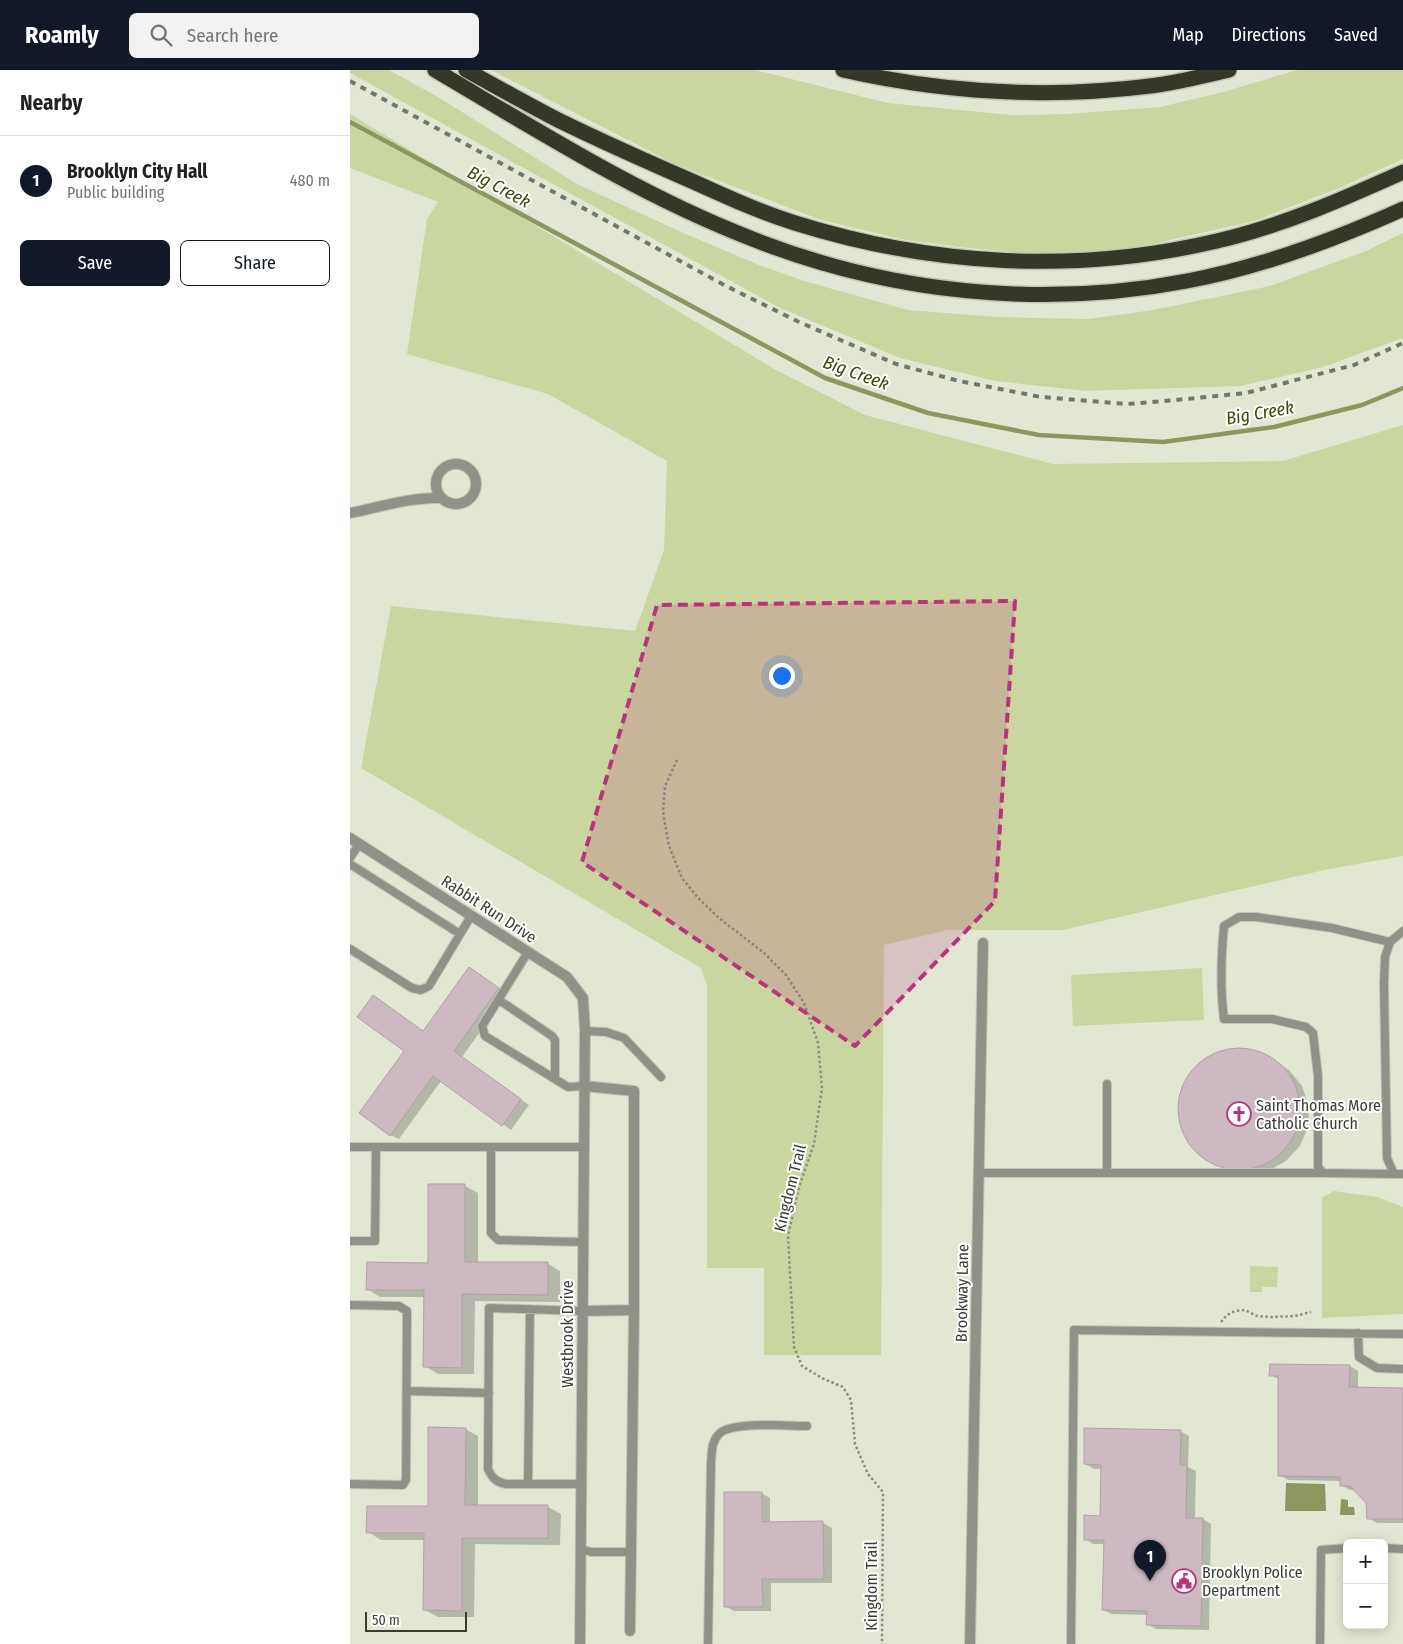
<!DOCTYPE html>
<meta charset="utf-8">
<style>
body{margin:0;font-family:"Fira Sans Condensed",sans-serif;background:#f2f2f2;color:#202124}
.controls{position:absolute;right:15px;bottom:15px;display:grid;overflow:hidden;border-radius:8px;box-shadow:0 2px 12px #0003}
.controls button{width:45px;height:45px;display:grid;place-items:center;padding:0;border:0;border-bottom:1px solid #e0e0e0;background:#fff;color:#202124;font:25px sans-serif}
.scale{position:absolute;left:15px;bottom:12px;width:102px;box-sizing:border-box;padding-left:5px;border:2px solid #3b3d35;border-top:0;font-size:14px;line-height:18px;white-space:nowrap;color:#3b3d35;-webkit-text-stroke:4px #fff;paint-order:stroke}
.you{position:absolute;left:431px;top:605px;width:18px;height:18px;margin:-12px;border:4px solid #fff;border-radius:50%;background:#1a73e8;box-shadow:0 0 0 8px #1a73e833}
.badge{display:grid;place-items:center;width:32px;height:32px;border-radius:50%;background:#111827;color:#fff;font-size:16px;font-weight:700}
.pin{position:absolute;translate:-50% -41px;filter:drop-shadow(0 1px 2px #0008)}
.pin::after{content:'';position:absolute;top:26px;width:18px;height:15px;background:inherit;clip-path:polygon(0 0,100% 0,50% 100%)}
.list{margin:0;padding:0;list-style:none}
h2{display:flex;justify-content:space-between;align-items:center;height:65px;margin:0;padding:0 20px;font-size:21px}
h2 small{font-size:16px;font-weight:400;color:#757577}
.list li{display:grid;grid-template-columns:32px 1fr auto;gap:15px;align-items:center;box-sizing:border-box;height:90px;padding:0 20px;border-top:1px solid #e0e0e0}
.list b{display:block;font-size:19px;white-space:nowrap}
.list p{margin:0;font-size:16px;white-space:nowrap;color:#757577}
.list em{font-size:16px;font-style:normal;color:#757577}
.actions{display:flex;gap:10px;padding:15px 20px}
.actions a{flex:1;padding:11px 0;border:1px solid #111827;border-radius:8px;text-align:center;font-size:18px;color:#111827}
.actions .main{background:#111827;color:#fff}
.icon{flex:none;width:28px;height:28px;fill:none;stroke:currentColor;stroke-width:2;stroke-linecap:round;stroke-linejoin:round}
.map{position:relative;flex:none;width:1053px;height:1574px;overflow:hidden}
header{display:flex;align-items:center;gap:30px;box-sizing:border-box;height:70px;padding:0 25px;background:#111827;color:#fff}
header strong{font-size:24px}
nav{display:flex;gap:28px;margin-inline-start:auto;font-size:18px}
.search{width:350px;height:45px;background:#f2f2f2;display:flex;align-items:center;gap:12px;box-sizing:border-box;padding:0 18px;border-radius:8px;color:#757577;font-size:19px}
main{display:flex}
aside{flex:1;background:#fff}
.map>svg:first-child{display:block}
.green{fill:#cad6a0}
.water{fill:#8b975f}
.shadow{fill:#0003}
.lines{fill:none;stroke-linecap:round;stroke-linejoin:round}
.stream{stroke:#8b975f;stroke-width:4.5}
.building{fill:#cdb9c1;stroke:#b39fa7}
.service-casing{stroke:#c1c5b4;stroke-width:10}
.minor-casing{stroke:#c1c5b4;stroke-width:12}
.motorway-casing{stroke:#c1c5b4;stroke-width:18}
.path{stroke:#8b8f81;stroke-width:2.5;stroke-dasharray:2.5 2.5;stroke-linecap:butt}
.service{stroke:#90928a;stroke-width:8}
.minor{stroke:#90928a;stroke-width:10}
.motorway{stroke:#343829;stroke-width:15}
.rail{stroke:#73766a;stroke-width:4;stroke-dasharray:6 6;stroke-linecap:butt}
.marked{fill:#b8347b;fill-opacity:0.2;stroke:#b8347b;stroke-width:4;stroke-dasharray:10 6;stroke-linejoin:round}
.labels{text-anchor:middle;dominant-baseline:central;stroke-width:4;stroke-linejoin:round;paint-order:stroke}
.street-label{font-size:16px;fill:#3b3d35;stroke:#fff}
.poi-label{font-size:16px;fill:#3b3d35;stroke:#fff;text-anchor:start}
.water-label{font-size:18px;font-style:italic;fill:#3d4600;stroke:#fff}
</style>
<header>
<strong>Roamly</strong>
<div class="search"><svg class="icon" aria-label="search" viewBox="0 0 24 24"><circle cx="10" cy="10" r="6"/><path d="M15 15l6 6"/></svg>Search here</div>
<nav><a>Map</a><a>Directions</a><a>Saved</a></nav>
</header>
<main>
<aside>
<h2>Nearby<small></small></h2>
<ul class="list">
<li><span class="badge">1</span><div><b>Brooklyn City Hall</b><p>Public building</p></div><em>480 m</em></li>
</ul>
<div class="actions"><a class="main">Save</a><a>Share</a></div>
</aside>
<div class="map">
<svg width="1053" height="1574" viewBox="0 0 1053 1574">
<rect width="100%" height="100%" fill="#e2e7d4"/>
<path class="green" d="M0 0H39L88 27 227 114 329 161 409 195 454 211 558 240 647 247 739 249 803 240 920 216 1016 181 1053 163V268L973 297 890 316 735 321 645 311 550 288 428 237 0 3Z
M141 0H405L538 33 661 45 717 44 810 37 873 22 947 0H1053V89L987 119 904 151 802 174 748 182 695 185 610 177 556 170 471 150 325 94Z
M0 44 426 300 515 345 703 394 933 391 1053 355V786L979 799 713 860H598L534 875 531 1285H414V1198H357V916L351 898 11 698 41 536 285 561 314 480 317 391 198 324 57 284 77 149 88 132 0 98Z
M852 898 854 950 723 956 721 905Z
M984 1121 1027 1127 1053 1137V1244L972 1248V1128Z
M900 1196 928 1197 927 1217H912V1222H900Z"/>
<path class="water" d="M936 1413 975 1414 976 1441H935Z
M991 1429 998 1430V1437H1004L1005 1445H990Z"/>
<path class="shadow" d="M128 903 157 924 112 987 179 1035 161 1060 91 1011 49 1069 40 1065 56 981 24 927 74 962Z
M892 979 912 983 939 1000 952 1016 959 1036 958 1057 950 1076 936 1091 918 1101H878L852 1086 840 1072 831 1055 829 1037 833 1018 842 1002 856 989 873 981Z
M80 1115 115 1116 128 1123V1193H197L210 1201V1232L125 1231 124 1304H88L75 1296V1227H30L17 1219 79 1194Z
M1000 1296 1008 1301V1319H1053V1453H1027L1018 1448 1017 1432 1006 1420H1000L991 1415V1411L938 1410 930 1405V1310L921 1305Z
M115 1359 128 1366V1436L198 1437 211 1444 210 1475 125 1474 124 1547H88L75 1540V1470H31L18 1462 79 1437Z
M830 1361 839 1366 838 1397 846 1401 845 1449H853L861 1454 859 1560 806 1559 797 1554 798 1545 762 1544 753 1540 755 1474H743L735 1469 751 1447 752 1399H744L735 1394Z
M411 1423 420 1428V1453H473L482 1458V1513H421V1541H384L375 1536Z"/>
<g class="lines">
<path class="stream" d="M0 52 475 308 578 343 689 365 813 372 924 357 1012 335 1053 318"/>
</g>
<path class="building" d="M119 897 149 918 104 981 171 1029 152 1056 83 1006 40 1066 9 1043 54 981 7 947 23 925 73 961Z
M828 1039a61 61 0 1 1 122 0a61 61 0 1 1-122 0Z
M78 1114H115V1192H198V1225L112 1224V1298L73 1297 74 1220H16L17 1192 78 1193Z
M920 1294 1000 1295 999 1317 1053 1318V1449H1017L1016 1433 1000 1416H990V1407L928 1406V1306H919Z
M78 1357 116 1358 115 1435H198V1468H112V1541L73 1540 74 1463H16L17 1436H78Z
M734 1358 831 1360 830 1395H837L836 1448H853L851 1556 796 1555 797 1541 752 1540 754 1470H734V1445L750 1446 751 1395 734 1394Z
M374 1422H412V1452L473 1451 474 1509H412L413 1537H374Z"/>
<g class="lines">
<g class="service-casing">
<path id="service" d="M0 788 9 774
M0 794 110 864
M1053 861 1040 872 1035 887 1034 914 1037 1088 1044 1104H1053
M1040 872 982 858 906 847H889L874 856C871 887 870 918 874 949H922L956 957 963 963 968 1006V1097L973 1103 1044 1104
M0 879 62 918 71 920 79 916 121 846
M178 882 132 956 135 966 218 1017 234 1016
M149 930 202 966 205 970V1009
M235 961 256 962 274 968 311 1007
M0 1077H141
M629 1103H757V1014
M757 1103H973
M0 1171H25L26 1077
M232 1172 148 1170 141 1163V1077H233
M0 1235 49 1236 57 1241 56 1410 53 1415 0 1414
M1008 1263 1009 1287 1027 1298 1053 1299
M57 1321 139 1323
M178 1414 180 1239
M231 1414H156C146 1412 142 1408 138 1399L139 1238 231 1241
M1034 1478 1053 1479
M231 1479 241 1482H280
M358 1574 361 1393C362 1383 361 1372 369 1364 381 1351 438 1356 457 1356
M721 1574 724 1260 1053 1264
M970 1574 971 1480 997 1478"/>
</g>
<g class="minor-casing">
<path id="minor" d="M86 414a20 20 0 1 1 40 0a20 20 0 1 1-40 0Z
M0 443C30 437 61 427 91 428
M0 768 217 907 233 928 235 961 230 1574
M234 1016 284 1021V1240L280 1561
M231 1241 284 1240
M620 1574 633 873"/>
</g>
<g class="motorway-casing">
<path id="motorway" d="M85 0C187 60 289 125 400 168 538 223 691 239 837 211 912 197 984 170 1053 139
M116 0C147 17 177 34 208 50 253 72 298 92 344 112 377 127 410 142 445 153 582 196 727 204 867 171 932 156 993 129 1053 102
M493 0C595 23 696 29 800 16 827 13 853 6 879 0"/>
</g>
<path class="path" d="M327 690 315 716 313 742 319 776 332 808 348 828 369 848 414 883 436 905 454 933 468 973 472 1018 464 1074 449 1117 438 1166 444 1277 452 1296 472 1308 493 1317 501 1330 505 1374 518 1404 533 1422 532 1574
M871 1252 877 1245 885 1241 895 1240 907 1246 921 1247 945 1246 961 1242"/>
<use href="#service" class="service"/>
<use href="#minor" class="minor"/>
<use href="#motorway" class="motorway"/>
<path class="rail" d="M0 11 376 216 449 252 546 294 609 311 691 327 777 334 826 330 896 323 1004 295 1053 273"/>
</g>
<path class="marked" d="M665 531 645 831 505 976 232 792 307 535Z"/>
<defs>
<g id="church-ring" transform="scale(1.25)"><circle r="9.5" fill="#fff" stroke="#b8347b" stroke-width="1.5"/><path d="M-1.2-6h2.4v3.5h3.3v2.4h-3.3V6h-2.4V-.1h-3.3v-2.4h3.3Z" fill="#b8347b"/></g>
<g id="civic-ring" transform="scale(1.25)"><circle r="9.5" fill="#fff" stroke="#b8347b" stroke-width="1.5"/><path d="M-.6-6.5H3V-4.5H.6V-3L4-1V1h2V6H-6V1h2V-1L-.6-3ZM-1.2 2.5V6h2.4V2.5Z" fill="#b8347b"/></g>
</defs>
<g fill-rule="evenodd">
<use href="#church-ring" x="889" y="1044"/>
<use href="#civic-ring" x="834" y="1511"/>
</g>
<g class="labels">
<g class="street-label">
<text transform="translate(139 839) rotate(33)">Rabbit Run Drive</text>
<text transform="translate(440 1118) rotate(-76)">Kingdom Trail</text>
<text transform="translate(612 1223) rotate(-89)">Brookway Lane</text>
<text transform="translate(217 1264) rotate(-90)">Westbrook Drive</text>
<text transform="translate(521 1516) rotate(-90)">Kingdom Trail</text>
</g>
<g class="poi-label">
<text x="906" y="1035">Saint Thomas More<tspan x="906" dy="18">Catholic Church</tspan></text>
<text x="852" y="1502">Brooklyn Police<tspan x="852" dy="18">Department</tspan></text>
</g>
<g class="water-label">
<text transform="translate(149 117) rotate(28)">Big Creek</text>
<text transform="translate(506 303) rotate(20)">Big Creek</text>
<text transform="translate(910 343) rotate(-10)">Big Creek</text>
</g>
</g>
</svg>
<div class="controls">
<button>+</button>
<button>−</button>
</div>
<div class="scale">50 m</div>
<div class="you"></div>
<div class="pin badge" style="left:800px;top:1511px">1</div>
</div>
</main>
